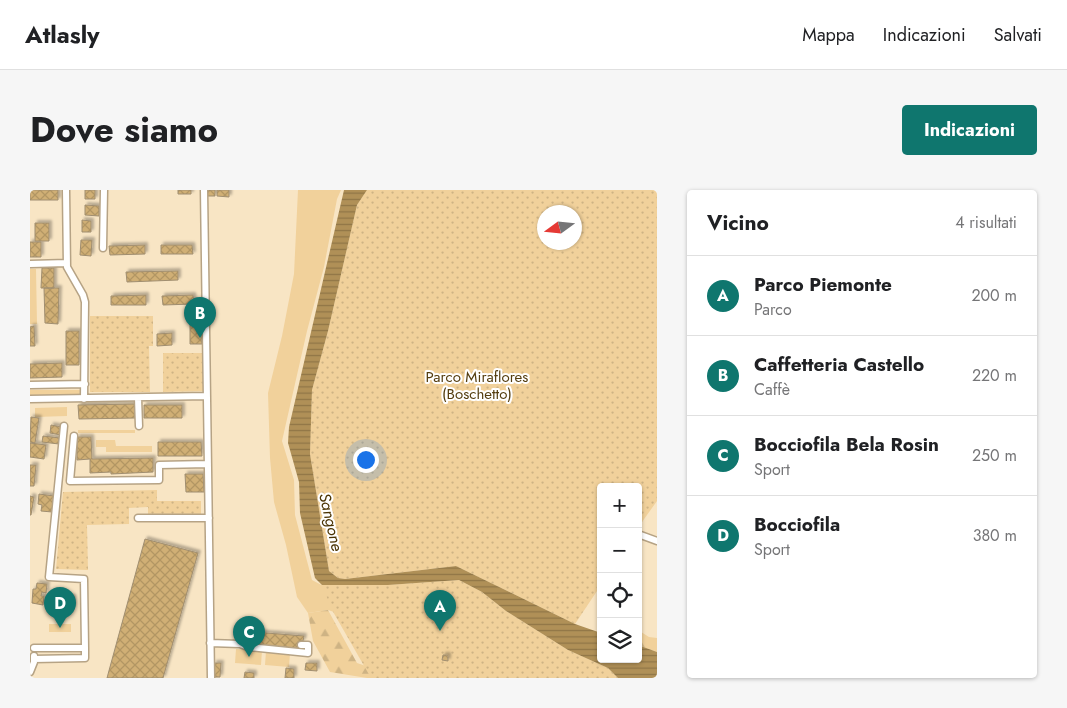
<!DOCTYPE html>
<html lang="it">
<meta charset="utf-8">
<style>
body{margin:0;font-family:Jost,sans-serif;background:#f6f6f6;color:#202124}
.controls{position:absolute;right:15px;bottom:15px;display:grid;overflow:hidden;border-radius:5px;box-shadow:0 1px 4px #0004}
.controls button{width:45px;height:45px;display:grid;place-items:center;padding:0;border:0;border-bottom:1px solid #e0e0e0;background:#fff;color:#202124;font:25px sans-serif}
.compass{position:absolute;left:507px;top:15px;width:45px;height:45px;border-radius:50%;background:#fff;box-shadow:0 1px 4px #0004;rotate:255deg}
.you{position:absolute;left:335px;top:269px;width:18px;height:18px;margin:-12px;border:4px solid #fff;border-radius:50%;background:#1a73e8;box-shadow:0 0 0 8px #1a73e833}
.badge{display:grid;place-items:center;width:32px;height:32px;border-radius:50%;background:#0f766e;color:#fff;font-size:16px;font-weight:700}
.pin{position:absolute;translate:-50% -41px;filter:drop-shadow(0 1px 2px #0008)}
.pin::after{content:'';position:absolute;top:26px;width:18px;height:15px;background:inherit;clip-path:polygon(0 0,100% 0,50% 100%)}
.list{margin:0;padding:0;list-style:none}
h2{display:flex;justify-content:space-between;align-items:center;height:65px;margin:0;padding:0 20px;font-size:21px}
h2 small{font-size:16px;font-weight:400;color:#757577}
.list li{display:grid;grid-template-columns:32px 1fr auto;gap:15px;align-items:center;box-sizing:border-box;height:80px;padding:0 20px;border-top:1px solid #e0e0e0}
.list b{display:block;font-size:19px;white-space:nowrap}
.list p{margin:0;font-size:16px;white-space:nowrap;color:#757577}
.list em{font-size:16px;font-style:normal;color:#757577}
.icon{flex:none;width:28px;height:28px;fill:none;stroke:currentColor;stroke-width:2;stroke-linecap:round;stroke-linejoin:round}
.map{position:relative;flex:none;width:627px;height:488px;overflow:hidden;border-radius:5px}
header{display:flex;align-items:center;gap:30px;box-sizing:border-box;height:70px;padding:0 25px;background:#fff;border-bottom:1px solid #e0e0e0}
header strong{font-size:24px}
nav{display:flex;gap:28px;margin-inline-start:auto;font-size:18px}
.intro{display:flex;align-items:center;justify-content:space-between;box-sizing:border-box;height:120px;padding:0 30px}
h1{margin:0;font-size:35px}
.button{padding:12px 22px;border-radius:5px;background:#0f766e;color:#fff;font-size:18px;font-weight:700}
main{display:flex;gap:30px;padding:0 30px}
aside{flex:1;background:#fff;border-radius:5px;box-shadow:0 1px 4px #0004}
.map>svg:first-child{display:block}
.green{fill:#f1d19b}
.forest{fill:url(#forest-firs)}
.park{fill:url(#park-dots);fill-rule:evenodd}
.water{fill:url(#water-rules)}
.building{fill:url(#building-cross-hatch);stroke:#a08e70;filter:url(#shadow)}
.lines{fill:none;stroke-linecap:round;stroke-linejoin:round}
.minor-casing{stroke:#b6a385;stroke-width:9}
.minor{stroke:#fff;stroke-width:6}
.labels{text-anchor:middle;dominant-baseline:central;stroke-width:4;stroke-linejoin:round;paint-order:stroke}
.park-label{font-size:15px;fill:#543d0f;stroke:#fff}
.water-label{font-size:16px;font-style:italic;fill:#4b3404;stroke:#fff}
</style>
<header>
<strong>Atlasly</strong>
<nav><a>Mappa</a><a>Indicazioni</a><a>Salvati</a></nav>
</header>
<div class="intro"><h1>Dove siamo</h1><a class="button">Indicazioni</a></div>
<main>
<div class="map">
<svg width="627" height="488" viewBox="0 0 627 488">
<defs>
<pattern id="forest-firs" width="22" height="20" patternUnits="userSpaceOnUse" patternTransform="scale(1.25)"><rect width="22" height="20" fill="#f1d19b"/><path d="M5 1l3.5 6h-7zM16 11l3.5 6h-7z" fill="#ceb384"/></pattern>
<pattern id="park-dots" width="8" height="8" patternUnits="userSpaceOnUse" patternTransform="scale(1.25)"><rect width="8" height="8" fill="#f1d19b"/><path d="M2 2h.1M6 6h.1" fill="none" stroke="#ceb384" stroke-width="1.8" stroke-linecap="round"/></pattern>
<pattern id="water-rules" width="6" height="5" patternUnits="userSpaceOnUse" patternTransform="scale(1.25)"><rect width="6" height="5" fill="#b09057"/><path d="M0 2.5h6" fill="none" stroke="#8f7546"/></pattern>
<pattern id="building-cross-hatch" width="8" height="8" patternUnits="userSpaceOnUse" patternTransform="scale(1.25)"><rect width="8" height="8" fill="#d0af75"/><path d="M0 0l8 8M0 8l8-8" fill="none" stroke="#b29664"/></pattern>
<filter id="shadow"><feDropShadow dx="2.5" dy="-2.5" stdDeviation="1" flood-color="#0004"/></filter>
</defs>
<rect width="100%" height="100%" fill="#f8e5c4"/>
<path class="green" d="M268 0H311L307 9 294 77 277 141 252 251 264 290 265 325 282 390 301 400 340 434 298 420 278 423 267 407 256 355 244 312 240 268 238 203 252 146 264 84Z
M0 79H6L7 134H0Z
M0 200H50L51 204 0 206Z
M37 217V226L5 227V218Z
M48 240H105V243H48Z
M66 250H85L86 256H122V262H76V257H66Z
M19 434H41V442H19Z
M206 459 232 460 231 475 205 473Z
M236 461 260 463 259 477 235 475Z"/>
<path class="forest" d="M298 420 327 473 372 488H337L300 482 283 451 278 423Z
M608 440 619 447 627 448V462L608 455Z"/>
<path class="park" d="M337 0H627V311L612 332 608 330V297H571V395L545 434 426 376 315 389 308 388 299 381 280 264 282 200 298 141 327 15ZM514 22H544V52H514Z
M60 126H123V156H119L120 202H60Z
M133 163H173L174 201 133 202Z
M127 300V311H171V324H118V317L99 318V334L57 335 58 380 26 379 33 302Z
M429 390 452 402 476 421 538 460 578 478 588 488H341L302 420 292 395H358Z"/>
<path class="water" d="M314 0H337L327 15 298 141 282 200 280 264 299 381 308 388 315 389 426 376 545 434 571 443V469H608V455L627 462V488H588L578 478 538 460 476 421 452 402 429 390 358 395H292L285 388 270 323 269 292 258 253 259 237Z"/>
<path class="building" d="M0 0H28V10H0Z
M55 0H65V9H55Z
M148 0H161V4H148Z
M176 0H185V6H176Z
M187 0H199V7L187 6Z
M55 15 69 16V26L55 25Z
M52 30 61 31V42H52Z
M5 33H19V51H5Z
M51 50H62L61 66 50 65Z
M0 52H11V67H0Z
M115 55V64L80 65 79 56Z
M131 55H162L163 64H131Z
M12 78H24V98H11Z
M148 81V90L97 92 96 82Z
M14 98H29L28 134 15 133Z
M116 105V115H81V106Z
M163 105 164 114 133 115 132 106Z
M160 123H171L172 154H160Z
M4 136 5 156H0V137Z
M36 141H49V175H36Z
M142 143V155L127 156V144Z
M32 173V187L0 188V174Z
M105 214V228L49 229 48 215Z
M114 215H152V228H114Z
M1 227 9 228 5 253 0 252Z
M21 235 32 237 31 245 20 243Z
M13 246 30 248 29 254 12 252Z
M47 247H61L62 269 123 268V282L81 284V282L60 283V269L47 270Z
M128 252H171L172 266H128Z
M0 253 16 255 14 269 0 267Z
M0 275H6L4 296H0Z
M155 284H173L174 302H156Z
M9 304 24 306 22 322 11 321 12 315 8 314Z
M0 306 4 307 1 325H0Z
M115 349 168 363 133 488H77Z
M7 393 17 394 16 403 12 402 11 406H14L13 415 2 413 3 399H6Z
M38 407H43V417H37Z
M224 442 274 446 273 451H271V460L223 456Z
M413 465H418V471L412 470Z
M184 473H191L190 487H184Z
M276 473H287V481L275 480Z
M256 478 264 479V488H255Z
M215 482 224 483V488H214Z"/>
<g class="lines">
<g class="minor-casing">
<path id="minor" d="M36 0 37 77 53 105 55 112 54 209
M174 0 181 488
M73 58 74 0
M0 74 37 73
M0 195 55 194
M108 208 109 236
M0 209 177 206
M34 236 19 387 54 389 55 458
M44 246 40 291 129 290V275L178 274
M108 328H179
M608 344 627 351
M180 453 210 454 223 451
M210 454 218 457 278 463V455H271
M4 458H55V468L4 469
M0 482 4 472V466"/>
</g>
<use href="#minor" class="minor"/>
</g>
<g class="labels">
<g class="park-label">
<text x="447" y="187">Parco Miraflores<tspan x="447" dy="17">(Boschetto)</tspan></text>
</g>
<g class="water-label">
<text transform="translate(301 332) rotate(77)">Sangone</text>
</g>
</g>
</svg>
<div class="controls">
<button>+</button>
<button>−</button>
<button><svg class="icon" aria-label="locate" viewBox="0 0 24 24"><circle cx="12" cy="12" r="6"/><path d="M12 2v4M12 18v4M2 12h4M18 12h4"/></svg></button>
<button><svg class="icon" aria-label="layers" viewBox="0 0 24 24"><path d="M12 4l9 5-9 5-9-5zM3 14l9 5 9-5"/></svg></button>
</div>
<svg class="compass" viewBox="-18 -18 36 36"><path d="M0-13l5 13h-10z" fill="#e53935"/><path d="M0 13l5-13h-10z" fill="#757577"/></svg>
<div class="you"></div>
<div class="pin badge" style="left:410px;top:441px">A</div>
<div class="pin badge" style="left:170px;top:148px">B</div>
<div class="pin badge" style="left:219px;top:467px">C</div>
<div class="pin badge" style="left:30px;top:438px">D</div>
</div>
<aside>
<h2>Vicino<small>4 risultati</small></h2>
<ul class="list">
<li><span class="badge">A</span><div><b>Parco Piemonte</b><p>Parco</p></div><em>200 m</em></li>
<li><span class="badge">B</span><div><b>Caffetteria Castello</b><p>Caffè</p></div><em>220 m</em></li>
<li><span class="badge">C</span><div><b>Bocciofila Bela Rosin</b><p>Sport</p></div><em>250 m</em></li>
<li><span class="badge">D</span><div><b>Bocciofila</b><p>Sport</p></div><em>380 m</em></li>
</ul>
</aside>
</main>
